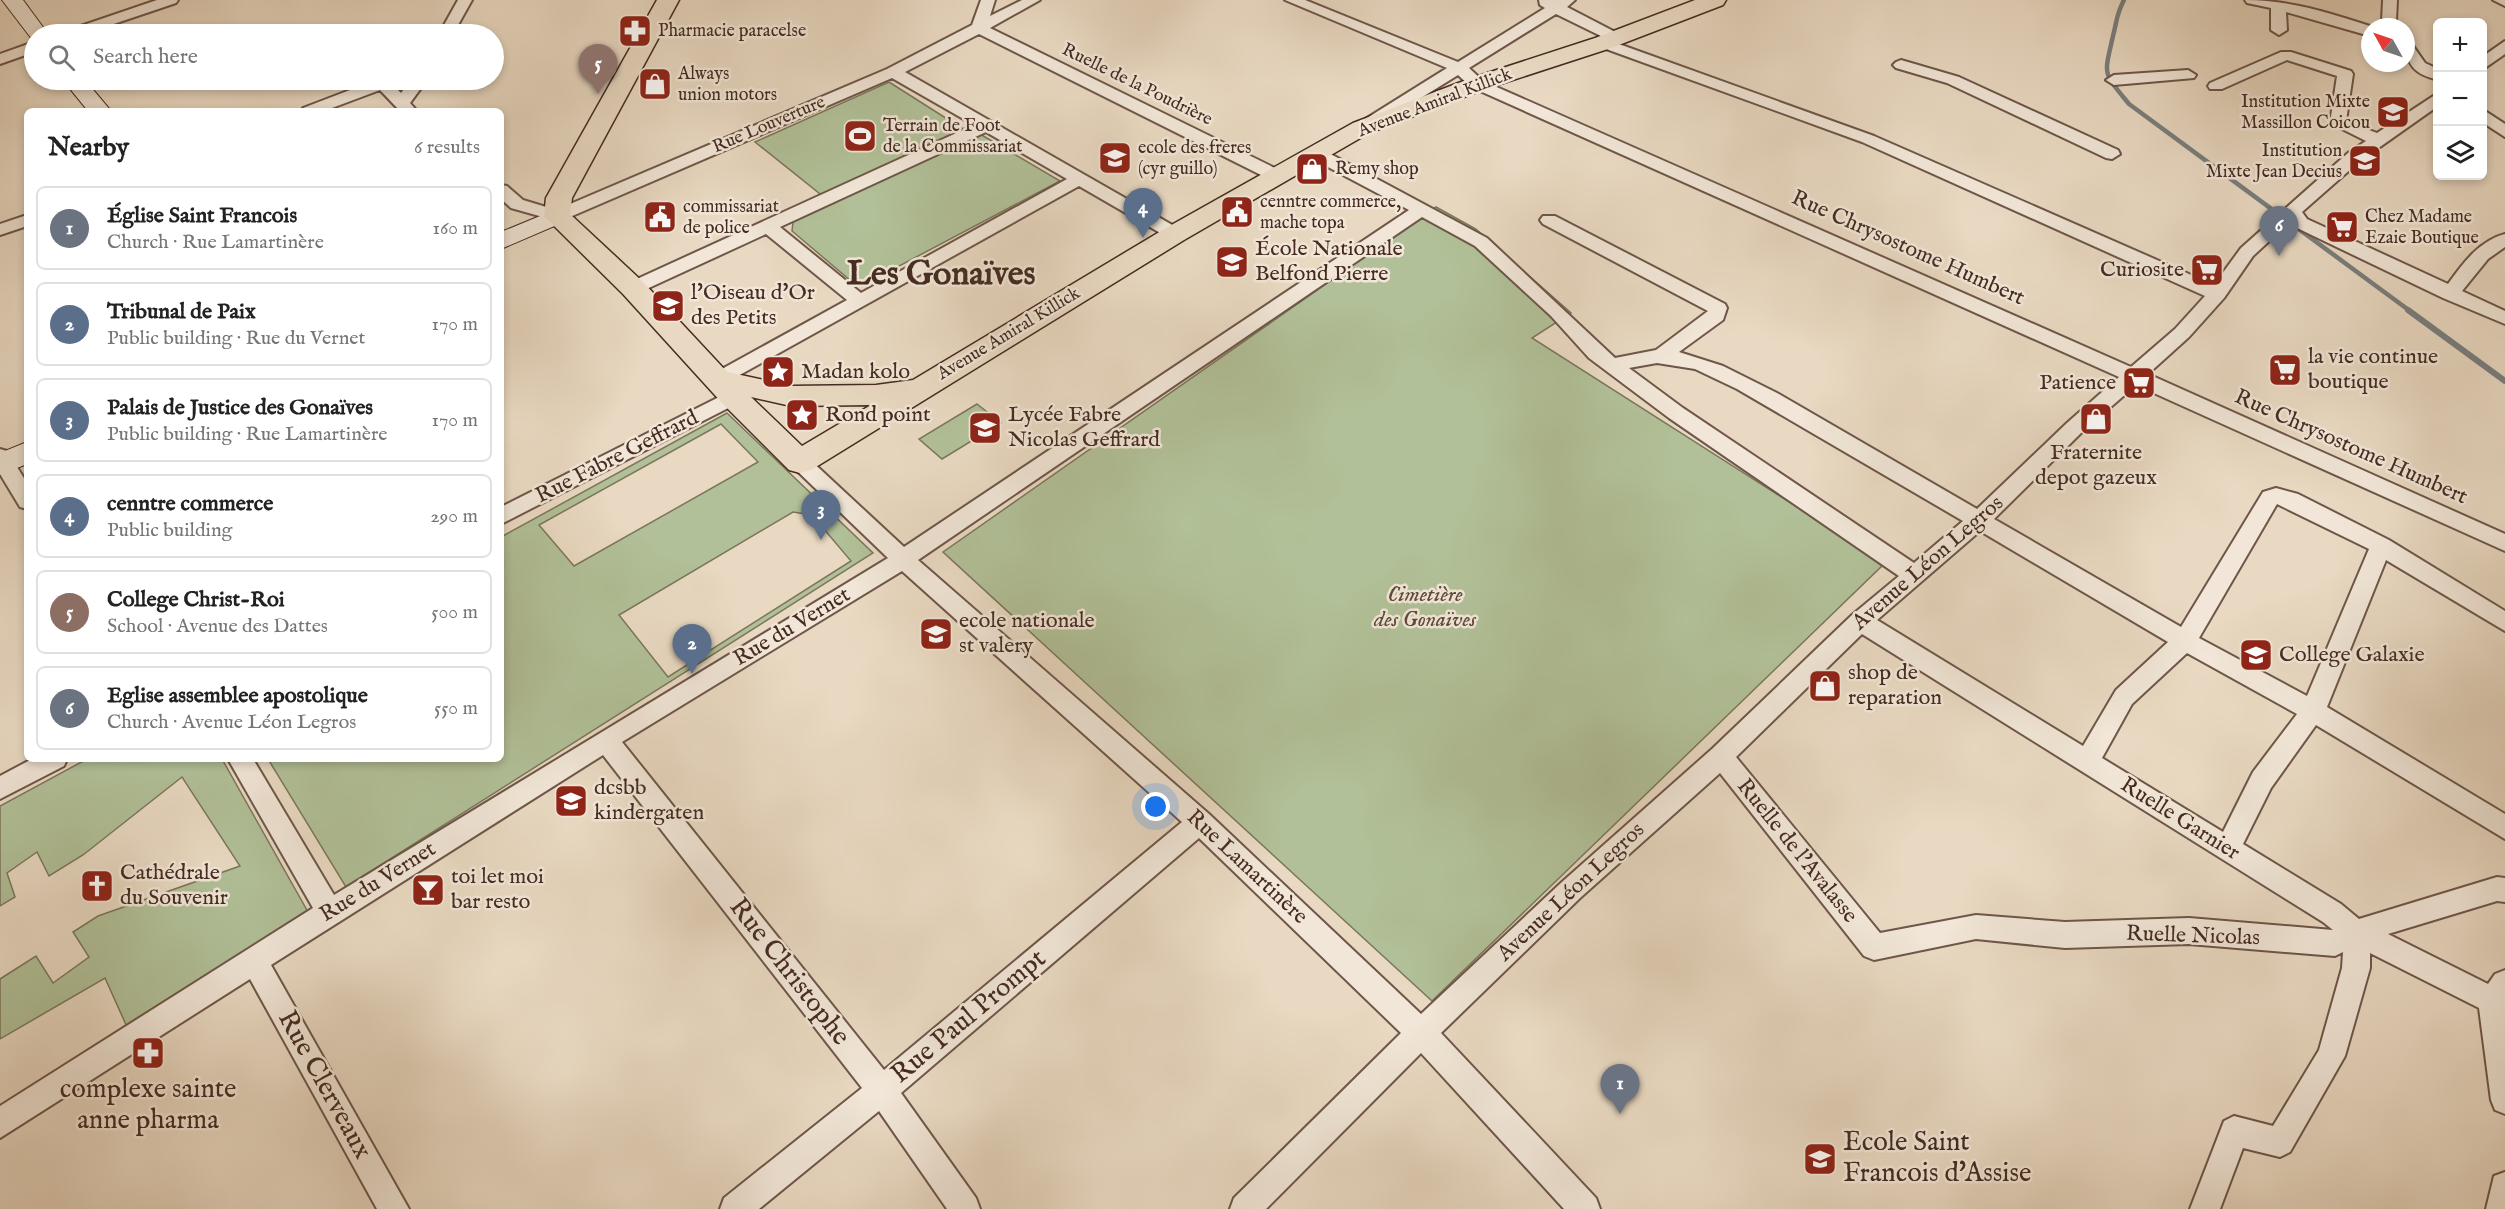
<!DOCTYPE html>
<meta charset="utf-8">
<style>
body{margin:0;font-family:"IM FELL English",serif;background:#f2f2f2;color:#222}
.controls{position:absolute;right:18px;top:18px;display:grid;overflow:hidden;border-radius:9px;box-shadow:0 3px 9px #0003}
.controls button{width:54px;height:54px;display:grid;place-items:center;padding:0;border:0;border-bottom:2px solid #e0e0e0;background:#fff;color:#222;font:30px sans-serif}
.compass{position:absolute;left:2361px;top:18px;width:54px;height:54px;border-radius:50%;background:#fff;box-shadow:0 3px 9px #0003;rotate:310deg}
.you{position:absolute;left:1156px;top:807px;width:21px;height:21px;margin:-15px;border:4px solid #fff;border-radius:50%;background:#1a73e8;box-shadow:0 0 0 9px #1a73e833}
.badge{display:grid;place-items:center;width:39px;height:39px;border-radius:50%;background:#111827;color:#fff;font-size:20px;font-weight:700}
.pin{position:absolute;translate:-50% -50px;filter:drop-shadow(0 2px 3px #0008)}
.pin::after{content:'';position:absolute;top:32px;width:21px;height:18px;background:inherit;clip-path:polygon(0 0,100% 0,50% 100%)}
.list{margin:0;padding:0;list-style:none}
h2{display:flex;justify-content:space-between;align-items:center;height:78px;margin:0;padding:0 24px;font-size:26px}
h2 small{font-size:20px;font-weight:400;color:#767676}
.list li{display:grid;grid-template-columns:39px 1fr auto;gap:18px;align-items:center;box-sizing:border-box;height:84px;margin:0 12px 12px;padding:0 12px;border:2px solid #e0e0e0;border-radius:9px}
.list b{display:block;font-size:22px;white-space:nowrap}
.list p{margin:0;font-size:20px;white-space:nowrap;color:#767676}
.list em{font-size:20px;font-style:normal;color:#767676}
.icon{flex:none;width:33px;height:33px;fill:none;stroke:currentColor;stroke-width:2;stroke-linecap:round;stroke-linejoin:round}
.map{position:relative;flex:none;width:2505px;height:1209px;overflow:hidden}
.search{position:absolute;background:#fff;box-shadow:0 3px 9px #0003;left:24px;top:24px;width:480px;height:66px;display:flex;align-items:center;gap:15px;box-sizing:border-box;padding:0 21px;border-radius:33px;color:#767676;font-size:22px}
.panel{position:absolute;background:#fff;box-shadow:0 3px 9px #0003;left:24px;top:108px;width:480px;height:654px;border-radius:9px}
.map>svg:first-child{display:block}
.green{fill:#b1c098;stroke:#7b765c;stroke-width:1.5;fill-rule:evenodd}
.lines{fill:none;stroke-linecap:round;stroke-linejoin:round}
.stream-far1{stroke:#797f7f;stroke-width:4.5}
.stream{stroke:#797f7f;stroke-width:6}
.street-casing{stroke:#6e5649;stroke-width:4}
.secondary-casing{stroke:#452b21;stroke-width:2}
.primary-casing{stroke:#452b21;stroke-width:3}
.street{fill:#f1e6d7;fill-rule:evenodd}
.secondary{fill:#f1e6d7;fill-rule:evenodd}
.primary{fill:#e9d9c2;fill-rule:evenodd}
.labels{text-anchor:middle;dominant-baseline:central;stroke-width:5;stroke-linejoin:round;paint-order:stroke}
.far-poi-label{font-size:18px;fill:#452b21;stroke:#f1e6d7;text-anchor:start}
.far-street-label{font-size:18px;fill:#452b21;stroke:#f1e6d7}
.street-label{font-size:22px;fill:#452b21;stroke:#f1e6d7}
.poi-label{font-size:22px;fill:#452b21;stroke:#f1e6d7;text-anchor:start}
.park-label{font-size:22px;font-style:italic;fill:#5b4939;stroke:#f1e6d7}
.near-street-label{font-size:27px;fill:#452b21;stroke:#f1e6d7}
.near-poi-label{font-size:27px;fill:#452b21;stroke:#f1e6d7}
.town-label{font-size:34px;font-weight:bold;fill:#452b21;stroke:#f1e6d7}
</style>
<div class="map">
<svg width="2505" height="1209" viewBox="0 0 2505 1209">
<rect width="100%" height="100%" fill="#e9d9c2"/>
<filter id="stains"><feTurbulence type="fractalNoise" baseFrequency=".00333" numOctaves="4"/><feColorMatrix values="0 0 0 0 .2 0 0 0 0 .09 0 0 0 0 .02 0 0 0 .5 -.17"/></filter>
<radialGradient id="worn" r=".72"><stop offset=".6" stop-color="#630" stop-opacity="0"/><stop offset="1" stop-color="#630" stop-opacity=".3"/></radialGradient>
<path class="green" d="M889 82 963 129 824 197 755 142Z
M980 134 1060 181 867 283 851 281 792 231 793 222Z
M1436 207 1476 229 1571 313 1532 338 1885 563 1432 1001 943 552Z
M977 404 1001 423 942 459 919 439Z
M727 413 873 553 346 887 268 759H501V537ZM721 424 758 462 574 566 539 525ZM793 512 812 515 851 561 668 677 619 615Z
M87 759H222L308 912 127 1027 105 978 0 1039V979L36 956 53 983 89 957 73 932 98 916 240 866 182 777 83 855 49 876 37 852 7 873 15 897 0 906V806Z"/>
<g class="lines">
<path class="stream-far1" d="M2124 0C2116 15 2117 21 2113 36 2104 76 2102 71 2129 104L2410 311"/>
<path class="stream" d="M2408 310 2505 381"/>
<g class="street-casing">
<path id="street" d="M157 0H178L176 3 84 34H63L66 31Z
M458 0H472L453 34H439Z
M981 0H995L990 16 1022 0H1040L990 28 1285 173 1287 177 1279 182 1273 181 979 34 905 72 1181 230 1184 234 1181 238H1169L1079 186 718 387 711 385 708 380 711 375 847 300 766 234 640 292H626L624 288 626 284 974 125 892 78 563 220 557 221 511 208 501 199V185L507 186 523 200 556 210 887 69 972 25ZM986 132 1067 179 861 293 780 227Z
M1285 0H1305L1458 62 1545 8 1540 5 1539 0H1575L1567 7 1621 35 1624 38 1616 43 1874 136 2214 285 2241 248 2348 153 2366 141 2330 123 2337 76 2287 60 2222 89H2210L2208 86 2210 83 2281 52H2291L2351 71 2353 74 2346 121 2377 133 2438 93V106L2360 161 2302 212 2307 219 2448 284C2463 263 2479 241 2505 234V247L2488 259 2462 291 2505 311V324L2443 298 2295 227 2291 221 2253 256 2224 298 2189 337 2148 374 2505 534V551L2136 385 2081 433 1994 519 2181 627 2263 492 2276 488 2298 494 2389 540 2505 611V631L2386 560 2327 707 2505 814V839L2316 725 2271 788 2243 844 2341 904 2359 919 2497 877 2505 878V902L2497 901 2388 934 2488 984 2495 974 2505 970V1114L2495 1110 2491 1100 2479 1008 2370 953V968L2345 1056 2290 1152 2280 1157 2243 1148 2220 1209H2190L2224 1121 2234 1116 2273 1126 2319 1050 2342 968 2343 952 2335 956 2189 944 2065 948 1976 939 1874 960 1864 956 1720 773 1580 898 1441 1033 1596 1198 1600 1209H1564L1421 1053 1266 1209H1230L1234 1198 1401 1033 1199 838 901 1093 976 1198 980 1209H947L879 1111 759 1209H720L724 1198 862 1088 603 755 271 965 409 1209H377L250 979 0 1138V1106L313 908 228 759H253L334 895 888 558 793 467 790 462 793 457 800 455 807 457 904 547 1409 210 1311 158 1309 154 1311 150H1323L1487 238 1615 358 1656 350 1708 311 1543 224 1540 220 1543 216H1555L1725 304 1727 308 1723 320 1679 352 1723 366 1777 393 1977 509 2067 423 2119 377 1471 87 1458 75 1379 124H1367L1365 121 1367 118 1447 68ZM1556 14 1607 39 1598 40 1595 43 1598 46 1862 142 2205 296 2175 329 2131 367 1483 81 1469 68ZM1422 217 1475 246 1551 316 1589 358 1669 418 1899 576 1852 615 1712 749 1562 882 1421 1014 1209 814 918 560ZM1657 363 1695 369 1737 389 1963 521 1914 563 1683 408 1629 368ZM2277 504 2369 549 2307 696 2199 638ZM1980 531 2168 642 2116 690 2083 746 1877 620ZM902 571 1182 822 884 1070 622 742ZM1862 634 2323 922 2333 930 2189 918 2065 922 1976 915 1880 933 1736 757ZM2187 653 2297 714 2253 772 2223 832 2102 758 2132 704Z
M2245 0C2290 0 2330 13 2373 27H2370V36L2286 12 2287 30 2279 35 2271 30V8L2247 3Z
M2383 0H2397L2396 21 2401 27H2385L2382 21Z
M2493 0H2505V6Z
M2406 41 2411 43 2425 63 2438 69V80C2414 74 2406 65 2406 41Z
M2505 41V54L2482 70V57Z
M34 42V52L0 64V54Z
M1901 60 1959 77 2118 150 2120 154 2112 159 2106 158 1947 83 1896 68 1893 65 1896 62Z
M2188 70 2196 75 2194 78 2114 85 2106 80 2114 75Z
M376 80H400L393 85 401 93 411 80H427L410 103 417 111H400L380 90 324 111H301L303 108Z
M2482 109 2505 124V137L2482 122Z
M27 215V226L0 235V224Z
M733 390 740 392 743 397 740 402 501 524V507Z
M0 449 7 451 27 483V509L20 507 0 474Z
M32 759H67L64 766 0 799V776Z
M2505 1172V1209H2486L2494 1176Z"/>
</g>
<g class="secondary-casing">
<path id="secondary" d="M2 0H23L48 34H34V39L31 38Z
M63 80H85L111 111H88Z
M557 209 566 211 569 216 566 221 501 249V232Z
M27 442V464L0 475V453Z"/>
</g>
<g class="primary-casing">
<path id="primary" d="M657 0H679L572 198 570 214 643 282 727 372 791 386 876 385 913 380 1166 228 1353 123 1469 79 1595 38 1695 0H1726L1723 5 1611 48 1485 89 1369 133 1184 240 811 470 800 473 789 470 723 404 623 294 544 216 546 198ZM751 397 791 406 871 405 802 446Z"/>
</g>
<use href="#street" class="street"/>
<use href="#secondary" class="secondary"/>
<use href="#primary" class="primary"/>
</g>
<defs>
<g id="pharmacy-square" transform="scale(1.725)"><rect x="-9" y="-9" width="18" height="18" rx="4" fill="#8f2418" stroke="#f1e6d7"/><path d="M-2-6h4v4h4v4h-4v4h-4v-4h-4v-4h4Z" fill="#fff"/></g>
<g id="shop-square" transform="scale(1.725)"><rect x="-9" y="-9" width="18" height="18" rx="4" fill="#8f2418" stroke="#f1e6d7"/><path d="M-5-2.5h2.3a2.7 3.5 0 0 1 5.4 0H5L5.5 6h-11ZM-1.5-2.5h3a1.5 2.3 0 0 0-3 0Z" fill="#fff"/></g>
<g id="school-square" transform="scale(1.725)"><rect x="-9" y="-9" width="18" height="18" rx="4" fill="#8f2418" stroke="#f1e6d7"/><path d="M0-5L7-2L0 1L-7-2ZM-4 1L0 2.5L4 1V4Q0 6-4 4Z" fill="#fff"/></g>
<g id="stadium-square" transform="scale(1.725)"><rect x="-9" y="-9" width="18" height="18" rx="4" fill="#8f2418" stroke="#f1e6d7"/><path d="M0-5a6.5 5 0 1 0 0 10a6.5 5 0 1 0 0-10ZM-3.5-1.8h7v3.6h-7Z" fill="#fff"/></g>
<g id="civic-square" transform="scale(1.725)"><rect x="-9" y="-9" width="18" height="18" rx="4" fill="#8f2418" stroke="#f1e6d7"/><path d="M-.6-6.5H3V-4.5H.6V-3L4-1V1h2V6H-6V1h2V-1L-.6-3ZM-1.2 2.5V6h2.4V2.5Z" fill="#fff"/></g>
<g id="supermarket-square" transform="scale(1.725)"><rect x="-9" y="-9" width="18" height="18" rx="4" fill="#8f2418" stroke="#f1e6d7"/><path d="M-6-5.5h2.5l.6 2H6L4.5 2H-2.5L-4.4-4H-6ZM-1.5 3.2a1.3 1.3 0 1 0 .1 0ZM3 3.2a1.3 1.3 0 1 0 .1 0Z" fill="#fff"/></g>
<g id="sight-square" transform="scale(1.725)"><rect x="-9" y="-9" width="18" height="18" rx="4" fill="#8f2418" stroke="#f1e6d7"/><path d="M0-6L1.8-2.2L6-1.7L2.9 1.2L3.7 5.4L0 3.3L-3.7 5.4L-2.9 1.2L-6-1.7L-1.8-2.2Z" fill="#fff"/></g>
<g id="church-square" transform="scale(1.725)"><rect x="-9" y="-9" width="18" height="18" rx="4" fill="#8f2418" stroke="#f1e6d7"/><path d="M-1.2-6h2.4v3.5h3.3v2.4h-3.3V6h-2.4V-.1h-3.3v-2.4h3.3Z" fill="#fff"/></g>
<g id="bar-square" transform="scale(1.725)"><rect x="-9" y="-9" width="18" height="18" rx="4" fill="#8f2418" stroke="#f1e6d7"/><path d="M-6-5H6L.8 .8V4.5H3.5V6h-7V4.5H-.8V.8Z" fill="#fff"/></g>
</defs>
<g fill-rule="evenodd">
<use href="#pharmacy-square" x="635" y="31"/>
<use href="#shop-square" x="655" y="84"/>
<use href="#school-square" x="2393" y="112"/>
<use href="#stadium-square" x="860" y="136"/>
<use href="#school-square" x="1115" y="158"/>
<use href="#school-square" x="2365" y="161"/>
<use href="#shop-square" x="1312" y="169"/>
<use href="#civic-square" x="1237" y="212"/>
<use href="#civic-square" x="660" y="217"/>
<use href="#supermarket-square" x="2342" y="227"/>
<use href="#school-square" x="1232" y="262"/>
<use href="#supermarket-square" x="2207" y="270"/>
<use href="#school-square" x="668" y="306"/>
<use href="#supermarket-square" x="2285" y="370"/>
<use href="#sight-square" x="778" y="372"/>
<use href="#supermarket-square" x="2139" y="383"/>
<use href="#sight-square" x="802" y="415"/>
<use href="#shop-square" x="2096" y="419"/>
<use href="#school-square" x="985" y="428"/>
<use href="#school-square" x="936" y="634"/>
<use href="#school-square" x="2256" y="655"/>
<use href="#shop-square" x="1825" y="686"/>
<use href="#school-square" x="571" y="801"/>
<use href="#church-square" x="97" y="886"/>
<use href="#bar-square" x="428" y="890"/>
<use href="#pharmacy-square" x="148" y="1053"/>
<use href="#school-square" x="1820" y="1159"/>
</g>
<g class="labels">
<g class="far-poi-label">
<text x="658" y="31">Pharmacie paracelse</text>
<text x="678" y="74">Always<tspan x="678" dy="21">union motors</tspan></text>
<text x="2370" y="102" text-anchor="end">Institution Mixte<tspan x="2370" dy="21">Massillon Coicou</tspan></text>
<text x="883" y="126">Terrain de Foot<tspan x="883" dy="21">de la Commissariat</tspan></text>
<text x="1138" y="148">ecole des freres<tspan x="1138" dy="21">(cyr guillo)</tspan></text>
<text x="2342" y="151" text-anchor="end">Institution<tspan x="2342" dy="21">Mixte Jean Decius</tspan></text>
<text x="1335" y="169">Remy shop</text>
<text x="1260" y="202">cenntre commerce,<tspan x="1260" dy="21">mache topa</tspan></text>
<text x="683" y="207">commissariat<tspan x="683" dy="21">de police</tspan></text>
<text x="2365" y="217">Chez Madame<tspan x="2365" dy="21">Ezaie Boutique</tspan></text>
</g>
<g class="far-street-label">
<text transform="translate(1137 85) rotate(26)">Ruelle de la Poudrière</text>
<text transform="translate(1435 103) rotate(-21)">Avenue Amiral Killick</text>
<text transform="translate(769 125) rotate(-23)">Rue Louverture</text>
<text transform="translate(1009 334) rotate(-31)">Avenue Amiral Killick</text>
</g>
<g class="street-label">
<text transform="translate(1908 248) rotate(24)">Rue Chrysostome Humbert</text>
<text transform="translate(2351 447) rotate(24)">Rue Chrysostome Humbert</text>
<text transform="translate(617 457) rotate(-27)">Rue Fabre Geffrard</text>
<text transform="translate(1928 563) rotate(-41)">Avenue Léon Legros</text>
<text transform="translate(792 627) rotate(-31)">Rue du Vernet</text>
<text transform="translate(2180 819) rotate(32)">Ruelle Garnier</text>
<text transform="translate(1797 851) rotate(51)">Ruelle de l'Avalasse</text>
<text transform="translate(1247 867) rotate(43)">Rue Lamartinère</text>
<text transform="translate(378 882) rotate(-32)">Rue du Vernet</text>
<text transform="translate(1571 892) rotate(-43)">Avenue Léon Legros</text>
<text transform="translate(2193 936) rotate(2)">Ruelle Nicolas</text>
</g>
<g class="poi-label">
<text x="1255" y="249">École Nationale<tspan x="1255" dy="25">Belfond Pierre</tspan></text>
<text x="2184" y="270" text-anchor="end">Curiosite</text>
<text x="691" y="293">l'Oiseau d'Or<tspan x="691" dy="25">des Petits</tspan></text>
<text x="2308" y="357">la vie continue<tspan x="2308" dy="25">boutique</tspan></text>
<text x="801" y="372">Madan kolo</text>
<text x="2116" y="383" text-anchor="end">Patience</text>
<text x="825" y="415">Rond point</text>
<text x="1008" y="415">Lycée Fabre<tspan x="1008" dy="25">Nicolas Geffrard</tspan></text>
<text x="2096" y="453" text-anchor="middle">Fraternite<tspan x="2096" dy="25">depot gazeux</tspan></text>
<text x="959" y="621">ecole nationale<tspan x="959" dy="25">st valery</tspan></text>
<text x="2279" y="655">College Galaxie</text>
<text x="1848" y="673">shop de<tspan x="1848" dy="25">reparation</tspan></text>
<text x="594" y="788">dcsbb<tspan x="594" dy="25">kindergaten</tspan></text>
<text x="120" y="873">Cathédrale<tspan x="120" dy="25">du Souvenir</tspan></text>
<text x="451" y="877">toi let moi<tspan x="451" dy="25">bar resto</tspan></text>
</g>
<g class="park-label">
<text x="1425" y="595">Cimetière<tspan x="1425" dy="25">des Gonaïves</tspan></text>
</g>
<g class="near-street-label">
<text transform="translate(789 972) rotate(52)">Rue Christophe</text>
<text transform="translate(969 1017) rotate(-40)">Rue Paul Prompt</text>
<text transform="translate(324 1085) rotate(61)">Rue Clerveaux</text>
</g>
<g class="near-poi-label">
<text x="148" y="1090">complexe sainte<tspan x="148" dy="31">anne pharma</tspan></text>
<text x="1843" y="1143" text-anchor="start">Ecole Saint<tspan x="1843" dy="31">Francois d'Assise</tspan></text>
</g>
<g class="town-label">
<text x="941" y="274">Les Gonaïves</text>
</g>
</g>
<rect width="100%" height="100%" filter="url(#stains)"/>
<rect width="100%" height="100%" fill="url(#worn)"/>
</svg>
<div class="controls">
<button>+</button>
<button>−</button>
<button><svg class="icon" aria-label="layers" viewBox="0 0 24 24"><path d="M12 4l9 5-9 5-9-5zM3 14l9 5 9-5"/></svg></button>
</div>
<svg class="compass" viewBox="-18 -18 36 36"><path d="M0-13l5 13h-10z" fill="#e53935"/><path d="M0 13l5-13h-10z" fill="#767676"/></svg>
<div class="you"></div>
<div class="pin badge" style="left:1620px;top:1114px;background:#6b7280">1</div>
<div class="pin badge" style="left:692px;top:674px;background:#5c6f8a">2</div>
<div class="pin badge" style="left:821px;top:540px;background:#5c6f8a">3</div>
<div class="pin badge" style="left:1143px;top:238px;background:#5c6f8a">4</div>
<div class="pin badge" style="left:598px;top:94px;background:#8d6e63">5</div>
<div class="pin badge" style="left:2279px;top:256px;background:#6b7280">6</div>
<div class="search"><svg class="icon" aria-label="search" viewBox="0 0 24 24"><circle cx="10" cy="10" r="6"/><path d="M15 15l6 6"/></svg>Search here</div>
<section class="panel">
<h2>Nearby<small>6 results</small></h2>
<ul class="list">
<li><span class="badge" style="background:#6b7280">1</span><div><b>Église Saint Francois</b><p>Church · Rue Lamartinère</p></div><em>160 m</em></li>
<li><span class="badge" style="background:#5c6f8a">2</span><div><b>Tribunal de Paix</b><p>Public building · Rue du Vernet</p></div><em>170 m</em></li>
<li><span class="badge" style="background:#5c6f8a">3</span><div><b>Palais de Justice des Gonaïves</b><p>Public building · Rue Lamartinère</p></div><em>170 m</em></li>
<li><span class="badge" style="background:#5c6f8a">4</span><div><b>cenntre commerce</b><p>Public building</p></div><em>290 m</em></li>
<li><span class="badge" style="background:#8d6e63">5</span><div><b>College Christ-Roi</b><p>School · Avenue des Dattes</p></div><em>500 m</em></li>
<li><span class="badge" style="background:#6b7280">6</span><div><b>Eglise assemblee apostolique</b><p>Church · Avenue Léon Legros</p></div><em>550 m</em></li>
</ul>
</section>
</div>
